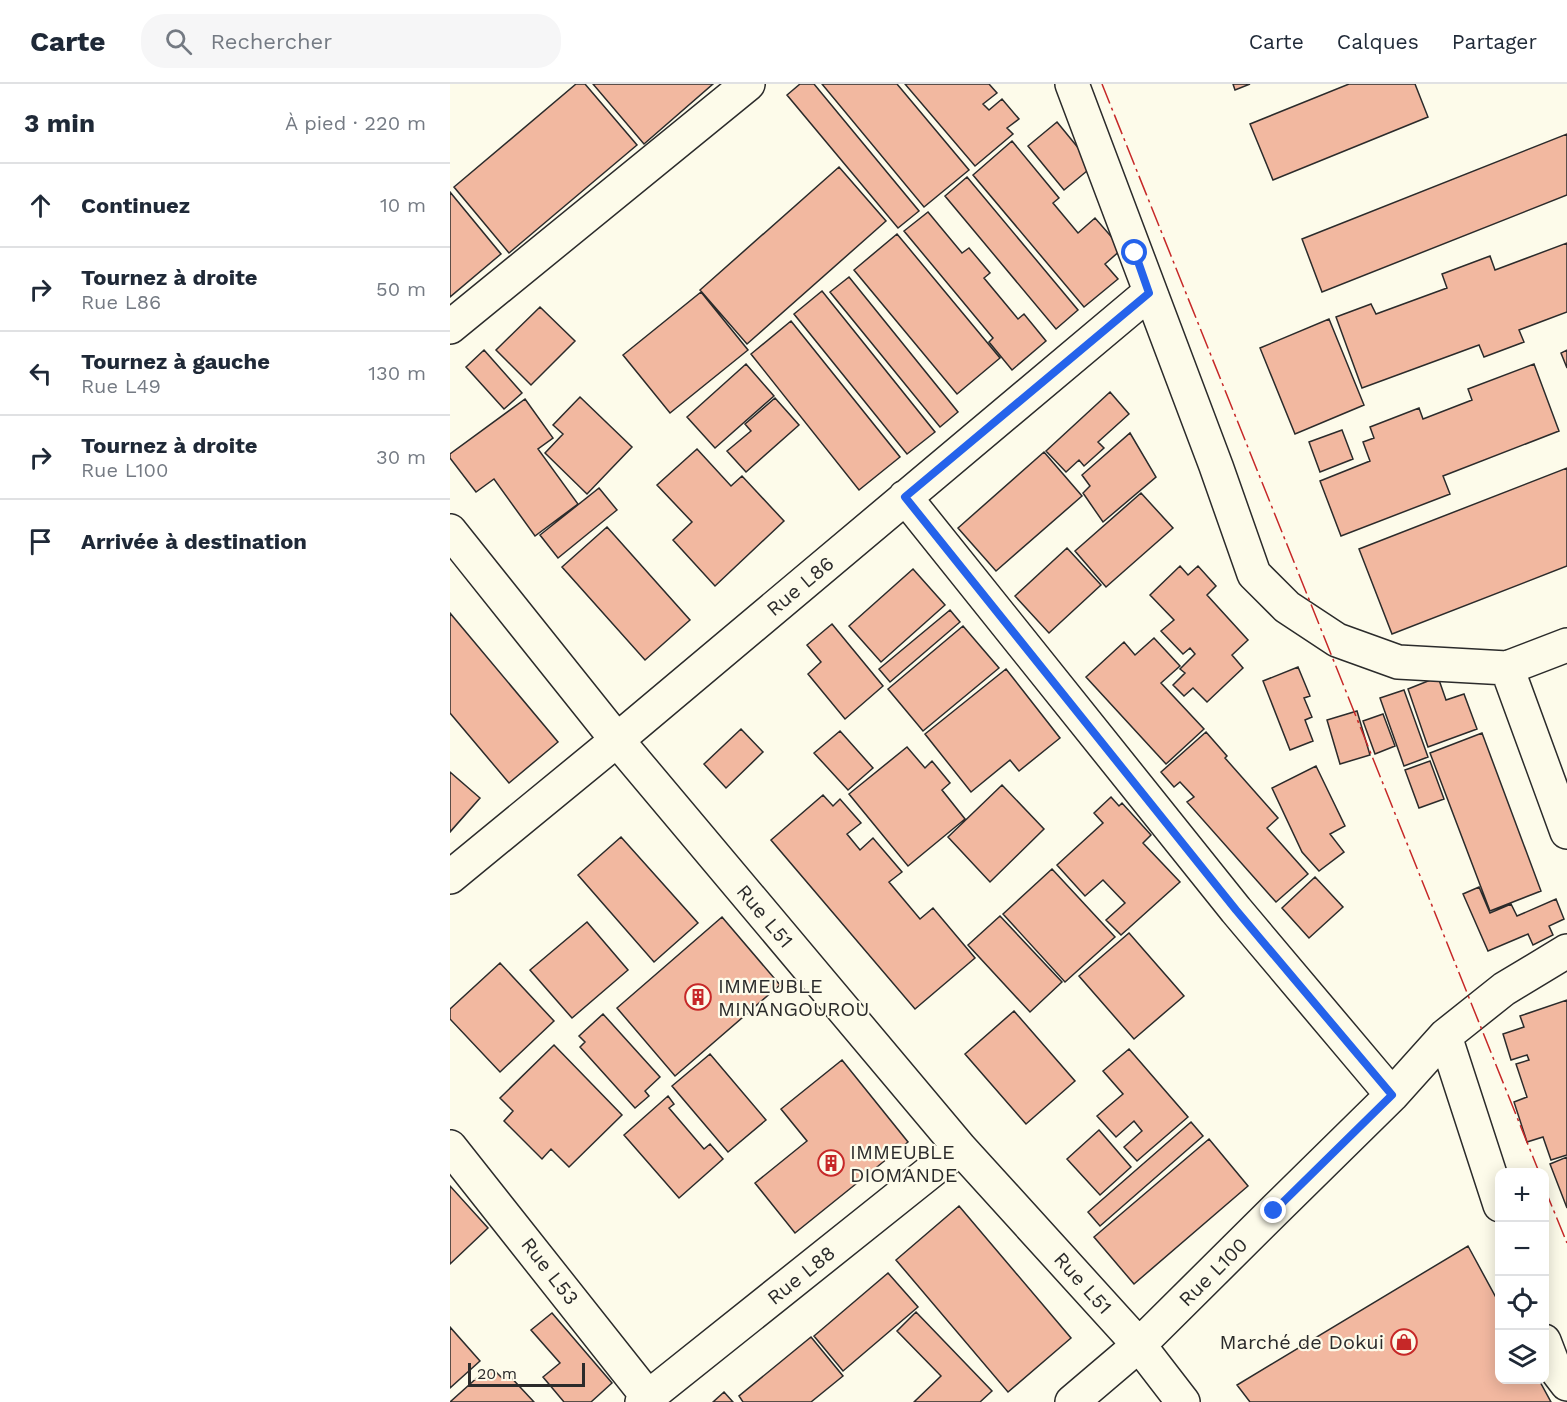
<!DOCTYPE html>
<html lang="fr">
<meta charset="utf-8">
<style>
body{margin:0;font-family:"Work Sans",sans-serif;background:#f6f6f7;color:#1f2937}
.controls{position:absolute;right:18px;bottom:18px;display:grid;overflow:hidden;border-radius:12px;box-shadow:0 3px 15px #0003}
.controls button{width:54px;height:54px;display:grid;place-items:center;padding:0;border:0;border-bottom:2px solid #e0e1e3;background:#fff;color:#1f2937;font:30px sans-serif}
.scale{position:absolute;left:18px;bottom:15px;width:117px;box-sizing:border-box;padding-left:6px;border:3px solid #2b2b2b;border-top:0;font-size:16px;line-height:21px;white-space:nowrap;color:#2b2b2b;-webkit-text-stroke:4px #fdfbea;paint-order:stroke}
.stop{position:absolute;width:18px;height:18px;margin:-14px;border:4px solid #2563eb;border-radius:50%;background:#fff}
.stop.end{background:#2563eb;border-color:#fff;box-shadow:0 2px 6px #0008}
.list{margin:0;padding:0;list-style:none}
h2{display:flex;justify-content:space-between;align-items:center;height:78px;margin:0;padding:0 24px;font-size:26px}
h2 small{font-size:20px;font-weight:400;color:#747a83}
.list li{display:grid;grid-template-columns:39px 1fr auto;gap:18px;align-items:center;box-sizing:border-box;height:84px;padding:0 24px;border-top:2px solid #e0e1e3}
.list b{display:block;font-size:22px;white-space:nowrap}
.list p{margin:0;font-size:20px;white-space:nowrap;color:#747a83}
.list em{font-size:20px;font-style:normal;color:#747a83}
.icon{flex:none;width:33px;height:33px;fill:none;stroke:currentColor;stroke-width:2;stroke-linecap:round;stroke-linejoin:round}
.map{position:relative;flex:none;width:1117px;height:1318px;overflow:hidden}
header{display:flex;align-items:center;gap:36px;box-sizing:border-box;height:84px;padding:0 30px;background:#fff;border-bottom:2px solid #e0e1e3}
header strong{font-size:28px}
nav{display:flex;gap:33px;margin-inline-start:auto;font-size:21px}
.search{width:420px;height:54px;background:#f6f6f7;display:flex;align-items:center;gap:15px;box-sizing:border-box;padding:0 21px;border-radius:24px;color:#747a83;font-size:22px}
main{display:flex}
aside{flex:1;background:#fff}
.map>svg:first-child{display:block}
.building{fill:#f2b8a0;stroke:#2b2b2b;stroke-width:1.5}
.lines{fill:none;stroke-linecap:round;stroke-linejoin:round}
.minor-casing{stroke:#2b2b2b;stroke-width:36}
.minor{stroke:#fdfbea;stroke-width:33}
.power{stroke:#c62828;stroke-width:1.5;stroke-dasharray:21 4.5 3 4.5;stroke-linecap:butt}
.route{stroke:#2563eb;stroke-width:8}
.labels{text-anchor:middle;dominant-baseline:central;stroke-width:4.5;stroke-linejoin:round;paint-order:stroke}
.street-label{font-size:20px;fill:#2b2b2b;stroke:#fdfbea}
.poi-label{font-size:20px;fill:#2b2b2b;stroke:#fdfbea;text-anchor:start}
</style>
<header>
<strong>Carte</strong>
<div class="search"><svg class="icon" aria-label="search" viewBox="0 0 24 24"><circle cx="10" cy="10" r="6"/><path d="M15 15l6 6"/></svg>Rechercher</div>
<nav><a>Carte</a><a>Calques</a><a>Partager</a></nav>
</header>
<main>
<aside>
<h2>3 min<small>À pied · 220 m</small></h2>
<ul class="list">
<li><svg class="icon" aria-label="ahead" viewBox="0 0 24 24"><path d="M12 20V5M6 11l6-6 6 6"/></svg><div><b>Continuez</b></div><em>10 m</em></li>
<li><svg class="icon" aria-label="right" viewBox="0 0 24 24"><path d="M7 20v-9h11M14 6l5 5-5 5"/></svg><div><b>Tournez à droite</b><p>Rue L86</p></div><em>50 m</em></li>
<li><svg class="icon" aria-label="left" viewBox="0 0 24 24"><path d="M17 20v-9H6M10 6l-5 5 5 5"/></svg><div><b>Tournez à gauche</b><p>Rue L49</p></div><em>130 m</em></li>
<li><svg class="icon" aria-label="right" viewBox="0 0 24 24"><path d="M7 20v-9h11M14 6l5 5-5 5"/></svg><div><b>Tournez à droite</b><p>Rue L100</p></div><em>30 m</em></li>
<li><svg class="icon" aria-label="arrive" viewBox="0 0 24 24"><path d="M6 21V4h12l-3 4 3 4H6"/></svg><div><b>Arrivée à destination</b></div></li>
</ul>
</aside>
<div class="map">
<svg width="1117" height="1318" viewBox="0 0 1117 1318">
<rect width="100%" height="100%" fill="#fdfbea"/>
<path class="building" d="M126 0H135L187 61 59 169 4 103Z
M143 0H263L194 60Z
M350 0H364L469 127 448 144 337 11Z
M372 0H447L519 86 474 123Z
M455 0H539L547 9 533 20 539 26 552 15 569 35 557 44 563 50 525 82Z
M783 0H800L785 6Z
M899 0H965L978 33 823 96 800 40Z
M607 38 643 82 614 106 578 62Z
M1117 50V111L872 208 852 155Z
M562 57 609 114 603 119 628 149 645 134 672 165 655 180 668 195 634 223 523 91Z
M389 83 436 137 297 260 250 206Z
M517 93 628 226 606 245 495 112Z
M0 108 51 170 0 213Z
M478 128 512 169 519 164 540 189 534 194 568 235 574 230 596 257 562 286 539 258 543 254 454 147Z
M447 150 550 274 507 310 404 186Z
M1117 159V228L1069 246 1074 258 1034 273 1029 261 912 304 886 233 921 220 926 230 997 204 992 190 1040 172 1045 186Z
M399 193 508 328 490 343 380 208Z
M372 207 485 348 457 370 344 230Z
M251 208 298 266 220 329 173 271Z
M90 223 125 257 81 301 46 266Z
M879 235 914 321 845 350 810 264Z
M341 237 450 373 409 406 301 270Z
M34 266 72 309 54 325 16 283Z
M1117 266V284L1111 269Z
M296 280 324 312 265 364 237 333Z
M1084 280 1109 347 993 392 1000 410 891 452 870 397 920 377 913 358 924 354 920 343 969 324 973 335 1022 316 1018 305Z
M660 308 679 330 648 358 654 364 634 382 629 376 616 388 596 367Z
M130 313 182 363 137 410 95 369 113 350 103 341Z
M325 314 349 341 296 388 277 367 301 347 295 340Z
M75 315 103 354 88 365 128 420 85 452 44 395 26 408 0 374V370Z
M892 346 903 375 870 388 859 358Z
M680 349 706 393 653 438 633 409 640 402 632 391Z
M247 365 281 402 292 392 334 437 265 502 223 456 242 438 207 401Z
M594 368 632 412 546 487 508 444Z
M1117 384V482L942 550 909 465Z
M149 404 167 426 108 474 90 451Z
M691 409 723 444 656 503 625 467Z
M157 443 240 536 195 576 112 483Z
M617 464 651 501 599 549 565 512Z
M730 482 738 491 748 482 766 502 757 511 798 556 782 571 793 584 757 618 743 604 734 612 723 601 735 589 730 585 745 570 740 564 733 570 711 547 724 536 700 511Z
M463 485 495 521 431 578 399 542Z
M500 526 510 538 440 598 429 585Z
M0 529 108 658 59 699 0 629Z
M382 540 433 602 395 635 358 590 371 578 357 561Z
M513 542 549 584 473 647 438 605Z
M704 554 730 582 711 599 754 645 716 680 636 593 674 558 685 571Z
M848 583 860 612 854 614 862 633 855 636 863 657 840 666 813 597Z
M556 585 610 654 569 687 560 676 521 708 475 650Z
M988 593 996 616 1014 610 1027 645 978 663 958 605Z
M954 606 978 673 954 682 930 614Z
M907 627 920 671 890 680 877 636Z
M933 630 945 662 925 670 913 637Z
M291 645 313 668 276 704 254 680Z
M390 647 423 684 398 706 364 669Z
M756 648 777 672 775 674 828 734 817 744 858 790 826 818 737 718 744 713 730 698 724 703 711 688Z
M1032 649 1091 807 1040 827 980 669Z
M457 663 475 684 482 677 500 699 492 706 515 735 458 782 399 710Z
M980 677 994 715 969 724 955 686Z
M866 682 895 742 880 750 894 768 869 787 852 768 822 704Z
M0 688 30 714 0 748Z
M552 701 594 745 540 798 498 753Z
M373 711 383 722 390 715 411 739 397 750 410 766 423 754 452 788 439 798 470 835 483 824 525 874 465 925 321 756Z
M661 713 669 722 672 719 701 751 693 759 730 798 671 851 656 836 675 819 653 796 635 812 607 781 653 739 644 729Z
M171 753 248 839 204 878 128 791Z
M602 785 665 853 615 898 553 830Z
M865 793 893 823 859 854 832 824Z
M1029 803 1040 829 1061 820 1067 832 1106 815 1114 835 1099 842 1103 851 1083 861 1078 850 1038 867 1013 810Z
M550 832 612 898 580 928 518 861Z
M272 833 330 901 225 992 167 924Z
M137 838 178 886 122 934 80 886Z
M679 849 734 912 684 955 629 892Z
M50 879 104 937 50 988 0 935V925Z
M1117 916V1071L1101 1076 1093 1053 1077 1058 1064 1018 1077 1013 1066 980 1079 976 1077 971 1061 976 1053 950 1074 943 1070 932Z
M564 927 625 997 576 1040 515 970Z
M153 930 210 993 195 1007 199 1012 185 1024 130 963 135 958 129 952Z
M104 961 172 1031 119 1083 101 1065 92 1075 54 1037 63 1027 50 1014Z
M679 965 738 1033 687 1077 674 1063 692 1047 684 1037 666 1053 647 1032 673 1010 653 987Z
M260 970 316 1036 278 1068 222 1002Z
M392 976 458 1058 345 1149 305 1099 357 1057 331 1025Z
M218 1012 224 1020 219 1024 254 1065 260 1060 273 1075 229 1114 174 1051Z
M741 1038 753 1052 650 1142 638 1128Z
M649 1046 681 1083 650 1111 617 1075Z
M759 1055 798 1102 684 1200 644 1153Z
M1117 1073V1124L1100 1080Z
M0 1102 38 1144 0 1180Z
M509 1122 621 1254 558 1308 446 1176Z
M1018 1162 1050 1221V1296H1089L1101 1318H800L787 1301Z
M438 1189 468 1223 393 1287 364 1252Z
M466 1228 542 1307 530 1318H464L491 1292 447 1247Z
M102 1229 162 1299 141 1318H114L93 1293 110 1279 81 1246Z
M0 1243 30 1277 0 1304Z
M361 1253 393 1292 361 1318H293L289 1312Z
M43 1285 52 1294 57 1289 84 1318H0L29 1292 32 1295Z
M274 1308 283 1318H263Z"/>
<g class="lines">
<g class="minor-casing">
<path id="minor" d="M622 0 766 382 804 490 837 523 887 556 948 578 1057 584 1117 561
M0 243 298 0
M455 413 786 826 942 1011
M0 447 167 656 510 1064 689 1261 733 1318
M1057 584 1117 748
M0 793 167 656 699 209
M995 952 1050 1121
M0 1063 198 1313
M1094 1257 1104 1283 1117 1300
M192 1318 510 1064
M622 1318 689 1261 824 1127 942 1011 995 952 1054 905 1117 867"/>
</g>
<use href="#minor" class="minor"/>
<path class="power" d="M652 0 1089 1088
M1094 1103 1117 1159"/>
</g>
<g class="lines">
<path class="route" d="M685 169 699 209 455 413 786 826 942 1011 824 1127"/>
</g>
<defs>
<g id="building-ring" transform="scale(1.35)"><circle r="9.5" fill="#fdfbea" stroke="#c62828" stroke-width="1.5"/><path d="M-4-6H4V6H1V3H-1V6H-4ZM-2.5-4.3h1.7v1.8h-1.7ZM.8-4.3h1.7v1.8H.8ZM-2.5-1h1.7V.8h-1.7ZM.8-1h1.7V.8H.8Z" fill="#c62828"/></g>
<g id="shop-ring" transform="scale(1.35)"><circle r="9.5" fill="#fdfbea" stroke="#c62828" stroke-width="1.5"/><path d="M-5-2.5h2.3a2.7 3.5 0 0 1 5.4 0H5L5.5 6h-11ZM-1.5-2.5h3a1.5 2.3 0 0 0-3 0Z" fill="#c62828"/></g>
</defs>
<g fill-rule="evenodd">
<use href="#building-ring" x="248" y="913"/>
<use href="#building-ring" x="381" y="1079"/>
<use href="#shop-ring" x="954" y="1258"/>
</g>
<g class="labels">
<g class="street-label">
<text transform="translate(350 502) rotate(-40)">Rue L86</text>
<text transform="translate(315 832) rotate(50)">Rue L51</text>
<text transform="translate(100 1187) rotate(52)">Rue L53</text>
<text transform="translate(763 1188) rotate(-45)">Rue L100</text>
<text transform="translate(351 1191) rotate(-39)">Rue L88</text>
<text transform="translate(633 1199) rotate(48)">Rue L51</text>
</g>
<g class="poi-label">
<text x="268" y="902">IMMEUBLE<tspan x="268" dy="23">MINANGOUROU</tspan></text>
<text x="400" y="1068">IMMEUBLE<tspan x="400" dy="23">DIOMANDE</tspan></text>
<text x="934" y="1258" text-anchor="end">Marché de Dokui</text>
</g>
</g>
</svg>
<div class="controls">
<button>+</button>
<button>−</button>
<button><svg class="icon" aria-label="locate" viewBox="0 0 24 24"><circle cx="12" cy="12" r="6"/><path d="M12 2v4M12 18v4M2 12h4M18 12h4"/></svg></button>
<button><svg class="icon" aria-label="layers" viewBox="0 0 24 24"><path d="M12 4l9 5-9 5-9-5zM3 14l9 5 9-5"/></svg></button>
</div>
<div class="scale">20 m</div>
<div class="stop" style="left:685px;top:169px"></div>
<div class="stop end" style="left:824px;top:1127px"></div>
</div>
</main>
